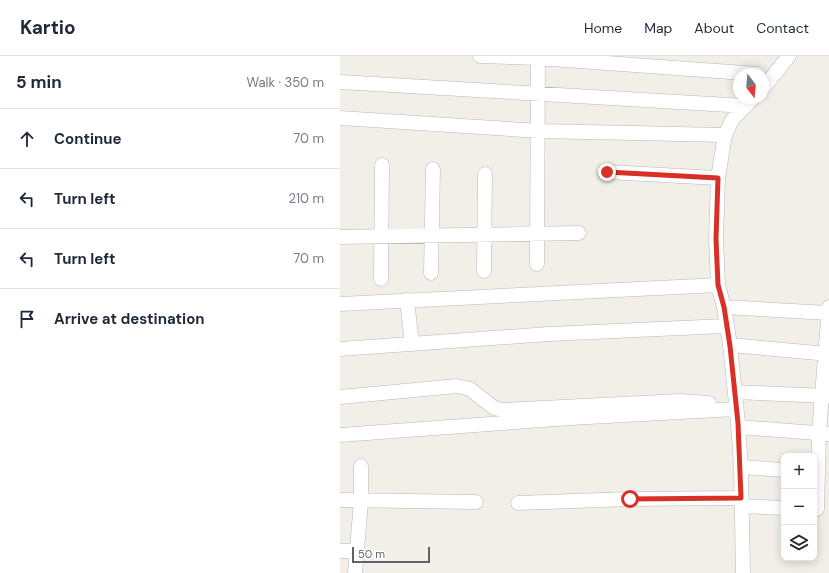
<!DOCTYPE html>
<meta charset="utf-8">
<style>
body{margin:0;font-family:"DM Sans",sans-serif;background:#f6f6f7;color:#1f2937}
.controls{position:absolute;right:12px;bottom:12px;display:grid;overflow:hidden;border-radius:8px;box-shadow:0 2px 10px #0003}
.controls button{width:36px;height:36px;display:grid;place-items:center;padding:0;border:0;border-bottom:1px solid #e0e1e3;background:#fff;color:#1f2937;font:20px sans-serif}
.compass{position:absolute;left:393px;top:12px;width:36px;height:36px;border-radius:50%;background:#fff;box-shadow:0 2px 10px #0003;rotate:164deg}
.scale{position:absolute;left:12px;bottom:10px;width:78px;box-sizing:border-box;padding-left:4px;border:2px solid #5f6368;border-top:0;font-size:11px;line-height:14px;white-space:nowrap;color:#5f6368;-webkit-text-stroke:3px #fff;paint-order:stroke}
.stop{position:absolute;width:12px;height:12px;margin:-9px;border:3px solid #d93025;border-radius:50%;background:#fff}
.stop.end{background:#d93025;border-color:#fff;box-shadow:0 1px 4px #0008}
.list{margin:0;padding:0;list-style:none}
h2{display:flex;justify-content:space-between;align-items:center;height:52px;margin:0;padding:0 16px;font-size:17px}
h2 small{font-size:13px;font-weight:400;color:#747a83}
.list li{display:grid;grid-template-columns:26px 1fr auto;gap:12px;align-items:center;box-sizing:border-box;height:60px;padding:0 16px;border-top:1px solid #e0e1e3}
.list b{display:block;font-size:15px;white-space:nowrap}
.list em{font-size:13px;font-style:normal;color:#747a83}
.icon{flex:none;width:22px;height:22px;fill:none;stroke:currentColor;stroke-width:2;stroke-linecap:round;stroke-linejoin:round}
.map{position:relative;flex:none;width:489px;height:517px;overflow:hidden}
header{display:flex;align-items:center;gap:24px;box-sizing:border-box;height:56px;padding:0 20px;background:#fff;border-bottom:1px solid #e0e1e3}
header strong{font-size:19px}
nav{display:flex;gap:22px;margin-inline-start:auto;font-size:14px}
main{display:flex}
aside{flex:1;background:#fff}
.map>svg:first-child{display:block}
.lines{fill:none;stroke-linecap:round;stroke-linejoin:round}
.minor-casing{stroke:#b5b8bc;stroke-width:15}
.minor{stroke:#fff;stroke-width:14}
.route{stroke:#d93025;stroke-width:5}
</style>
<header>
<strong>Kartio</strong>
<nav><a>Home</a><a>Map</a><a>About</a><a>Contact</a></nav>
</header>
<main>
<aside>
<h2>5 min<small>Walk · 350 m</small></h2>
<ul class="list">
<li><svg class="icon" aria-label="ahead" viewBox="0 0 24 24"><path d="M12 20V5M6 11l6-6 6 6"/></svg><div><b>Continue</b></div><em>70 m</em></li>
<li><svg class="icon" aria-label="left" viewBox="0 0 24 24"><path d="M17 20v-9H6M10 6l-5 5 5 5"/></svg><div><b>Turn left</b></div><em>210 m</em></li>
<li><svg class="icon" aria-label="left" viewBox="0 0 24 24"><path d="M17 20v-9H6M10 6l-5 5 5 5"/></svg><div><b>Turn left</b></div><em>70 m</em></li>
<li><svg class="icon" aria-label="arrive" viewBox="0 0 24 24"><path d="M6 21V4h12l-3 4 3 4H6"/></svg><div><b>Arrive at destination</b></div></li>
</ul>
</aside>
<div class="map">
<svg width="489" height="517" viewBox="0 0 489 517">
<rect width="100%" height="100%" fill="#f1efe8"/>
<g class="lines">
<g class="minor-casing">
<path id="minor" d="M140 0 198 2 418 18
M0 26 406 50
M423 32 449 0
M0 62 199 75 385 79
M267 116 378 122
M0 181 239 177
M197 208 198 0
M144 215 145 118
M91 217 93 113
M41 223 42 109
M67 244 72 288
M0 248 378 229
M384 251 489 257
M390 289 489 298
M0 293 209 278 385 270
M395 336 489 340
M0 341 117 330 130 333 154 352 163 354 340 345 369 347
M398 371 489 378
M0 379 230 362 396 353
M401 411 444 414
M0 444 136 446
M178 447 290 443 401 442
M402 450 444 452
M477 453 479 377 489 251
M0 495H16
M15 517 21 445V410
M403 517 401 411 398 367 390 289 384 251 378 229 376 183 378 122 385 79 392 64 413 42"/>
</g>
<use href="#minor" class="minor"/>
</g>
<g class="lines">
<path class="route" d="M267 116 378 122 376 183 378 229 384 251 390 290 398 367 401 442 290 443"/>
</g>
</svg>
<div class="controls">
<button>+</button>
<button>−</button>
<button><svg class="icon" aria-label="layers" viewBox="0 0 24 24"><path d="M12 4l9 5-9 5-9-5zM3 14l9 5 9-5"/></svg></button>
</div>
<svg class="compass" viewBox="-18 -18 36 36"><path d="M0-13l5 13h-10z" fill="#e53935"/><path d="M0 13l5-13h-10z" fill="#747a83"/></svg>
<div class="scale">50 m</div>
<div class="stop" style="left:290px;top:443px"></div>
<div class="stop end" style="left:267px;top:116px"></div>
</div>
</main>
